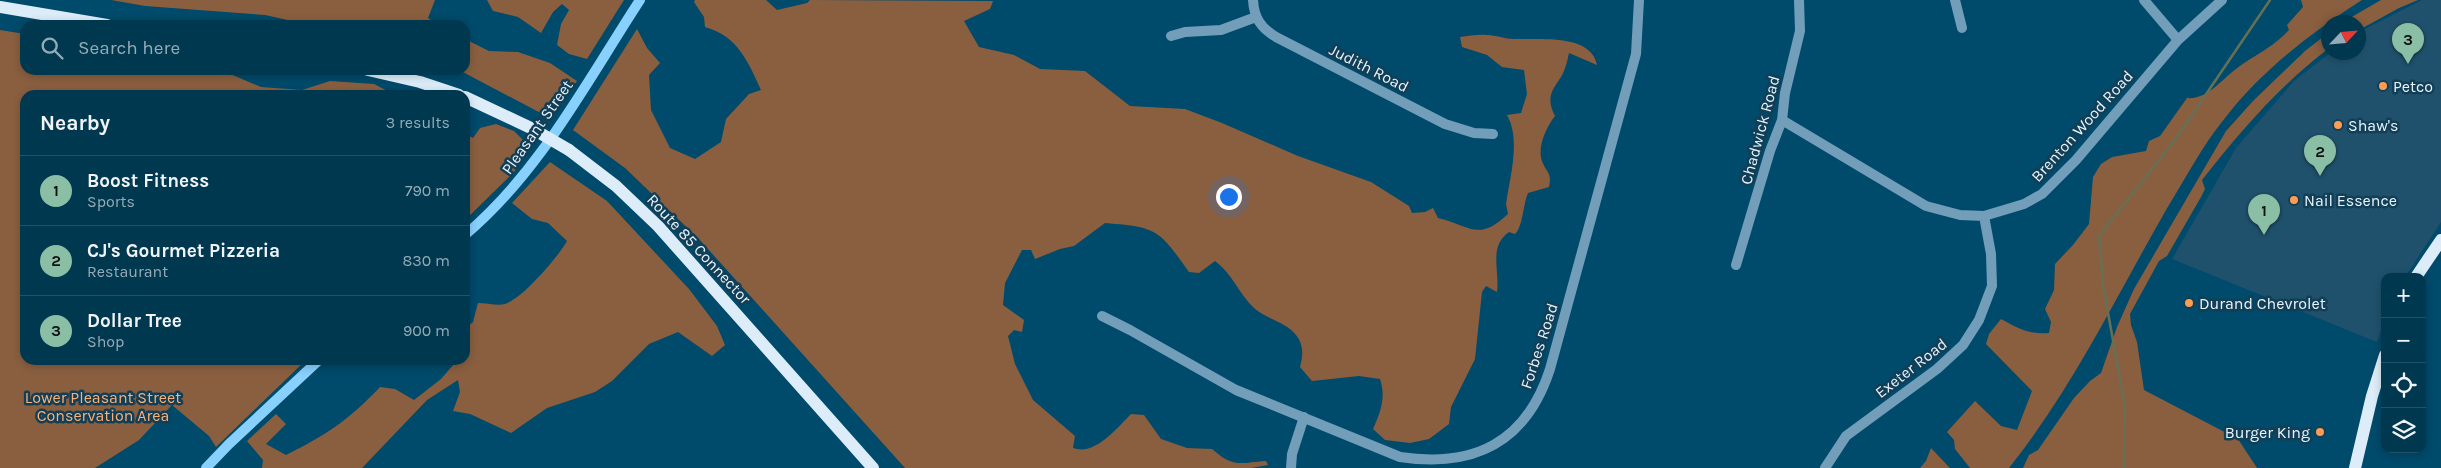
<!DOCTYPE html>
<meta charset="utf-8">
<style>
body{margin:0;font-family:Karla,sans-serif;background:#0e435a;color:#f1f3f6}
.controls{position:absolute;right:15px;bottom:15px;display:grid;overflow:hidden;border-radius:10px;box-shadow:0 2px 8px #0003}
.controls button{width:45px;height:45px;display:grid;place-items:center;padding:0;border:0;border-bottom:1px solid #225267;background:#003850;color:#f1f3f6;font:25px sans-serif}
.compass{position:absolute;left:2321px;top:15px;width:45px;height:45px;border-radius:50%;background:#003850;box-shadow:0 2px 8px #0003;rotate:64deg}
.you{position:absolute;left:1228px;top:196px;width:18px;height:18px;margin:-12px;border:4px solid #fff;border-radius:50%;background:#1a73e8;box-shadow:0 0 0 8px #1a73e833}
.badge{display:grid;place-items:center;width:32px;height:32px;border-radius:50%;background:#8abfa5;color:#111;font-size:16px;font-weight:700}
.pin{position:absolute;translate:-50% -41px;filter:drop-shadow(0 1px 2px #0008)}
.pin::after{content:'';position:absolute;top:26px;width:18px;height:15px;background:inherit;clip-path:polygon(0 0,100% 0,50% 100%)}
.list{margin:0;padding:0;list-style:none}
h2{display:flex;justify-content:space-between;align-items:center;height:65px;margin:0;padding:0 20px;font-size:21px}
h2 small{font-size:16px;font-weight:400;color:#95acb7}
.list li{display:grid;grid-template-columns:32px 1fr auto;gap:15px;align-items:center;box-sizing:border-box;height:70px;padding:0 20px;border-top:1px solid #225267}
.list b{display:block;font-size:19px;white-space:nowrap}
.list p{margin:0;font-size:16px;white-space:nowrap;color:#95acb7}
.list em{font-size:16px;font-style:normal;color:#95acb7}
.icon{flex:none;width:28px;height:28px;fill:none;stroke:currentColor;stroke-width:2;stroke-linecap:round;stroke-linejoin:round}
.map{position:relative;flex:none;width:2441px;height:468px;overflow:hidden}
.search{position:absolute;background:#003850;box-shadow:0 2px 8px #0003;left:20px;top:20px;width:450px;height:55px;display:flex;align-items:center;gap:12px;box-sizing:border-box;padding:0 18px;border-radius:15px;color:#95acb7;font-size:19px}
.panel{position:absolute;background:#003850;box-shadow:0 2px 8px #0003;left:20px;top:90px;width:450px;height:275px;border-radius:15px}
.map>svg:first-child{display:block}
.built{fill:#20516c}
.green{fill:#8a5f40}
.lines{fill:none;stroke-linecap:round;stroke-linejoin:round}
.stream{stroke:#677054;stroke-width:2.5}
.street{stroke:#729eba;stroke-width:10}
.secondary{stroke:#88d0fd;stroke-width:10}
.primary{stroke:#dcedf9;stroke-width:12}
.primary-bridge{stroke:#dcedf9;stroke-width:12}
.poi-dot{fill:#fc9d53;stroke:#123e56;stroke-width:2}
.labels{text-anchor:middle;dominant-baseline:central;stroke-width:5;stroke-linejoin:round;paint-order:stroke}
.street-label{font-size:16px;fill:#e6f5ff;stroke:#123e56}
.poi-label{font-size:16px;fill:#e6f5ff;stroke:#123e56;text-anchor:start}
.park-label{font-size:16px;fill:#fbb17b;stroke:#123e56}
</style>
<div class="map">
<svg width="2441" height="468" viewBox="0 0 2441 468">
<rect width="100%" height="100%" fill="#004a6b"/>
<path class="built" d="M2422 0H2441V222L2405 277H2385V320L2377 342 2172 259 2236 148 2294 81 2330 53 2358 52 2359 32Z"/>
<path class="green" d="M111 0H435L428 18 438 25H310L265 15 145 6Z
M487 0H624L587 59 569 54 557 45 561 24 569 10 562 4 553 12 541 33 518 17 493 11Z
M695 0H766L777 10 807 3 810 0 993 1 990 9 964 21 979 47 1014 55 1040 69 1085 71 1130 106 1185 109 1222 123 1298 156 1371 182 1409 206 1412 213 1425 212 1433 208 1438 218C1471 226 1478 242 1508 214L1506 204C1510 176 1521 140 1507 115L1521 113 1527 94 1524 70 1502 67 1487 55 1462 47 1460 37C1469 36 1478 34 1487 35 1496 35 1505 39 1514 39 1538 40 1591 33 1597 65L1569 53C1567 62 1565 72 1559 80 1550 93 1547 100 1555 116 1546 127 1537 148 1542 161 1547 174 1552 172 1549 187L1528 193C1523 204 1523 227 1515 234L1509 232C1488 247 1500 270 1497 292L1486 286 1482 292 1475 359 1451 407 1449 424 1429 439 1410 443 1385 440 1373 429C1381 411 1386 397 1380 379L1359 376 1312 381 1300 367C1303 356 1304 345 1296 335 1286 322 1266 319 1254 308 1239 294 1232 273 1215 261L1199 273 1189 272C1159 230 1158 227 1105 223L1074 246 1060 249 1035 259 1031 250H1022L1005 283 1003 305 1024 320 1022 332 1014 330 1008 336 1015 364 1033 400 1075 436 1073 448C1095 456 1117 428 1131 414L1144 415 1161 439 1187 448 1212 449C1234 468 1238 463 1266 461L1268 465 1251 468H905L699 239 625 168 573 130 637 29 647 48 660 63 649 75 651 110 670 148 695 159 721 142 726 119 749 94 761 90C748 62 738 36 705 27L704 17 694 2Z
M2301 0H2362C2312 32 2262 70 2225 118 2202 146 2185 179 2166 210 2116 297 2072 389 2009 468H1970L1955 449 1954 440 1947 432 1975 401 2001 426 2017 430 2032 391 1986 344 1989 334 2001 319C2017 328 2030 335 2049 333L2051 322 2045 309 2054 290 2055 264 2073 245 2089 224 2093 177 2101 164 2112 157 2146 151 2149 141 2160 136 2187 98C2207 100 2221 80 2236 69 2256 54 2271 49 2289 30L2287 25 2303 7Z
M2381 0H2418L2399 8 2359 30 2358 22H2343Z
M0 30 25 34V70H221L261 87 302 90 330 81 374 84 395 95H25V360H306L216 447 209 436 172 405 139 440 95 468H0Z
M2328 33V49C2279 86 2240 132 2202 180L2205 189 2201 197 2167 256 2159 261 2130 314 2131 325 2137 342 2144 390 2238 439 2257 468H2023L2029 455 2038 450 2074 398 2090 381 2101 373 2117 327 2134 289 2226 131 2253 101 2305 51Z
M465 39 489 51 518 52 550 63 577 81 550 118 459 70H465Z
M496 124 514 131 531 148 514 172 465 220V134L473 138 480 128Z
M550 162 607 201 689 289 717 326 725 345 712 356 678 332 649 344 612 381 595 392 547 408 511 433 470 414 453 411 460 392 458 380 427 400 362 468H262L263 460 247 441 276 414 286 424 266 444 286 455C326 435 349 420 380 387L395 389 414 400 441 379 454 364 449 360H465V329L473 322 478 303C486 303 498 306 505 304 523 298 558 257 567 241L548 223 532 219 512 203Z
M1931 448 1948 466 1950 468H1920L1926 461Z"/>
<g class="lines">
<path class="stream" d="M2124 468 2125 407 2103 285 2099 236 2175 140 2270 0"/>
<path class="street" d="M1253 0C1254 18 1261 28 1276 37L1445 124 1474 133 1493 134
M1955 0 1962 28
M2144 0 2178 40
M1171 36 1185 32 1221 30 1256 17
M1782 120 1926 206 1960 215 1984 216 2024 204 2042 194 2076 160 2178 40 2222 0
M1736 265 1770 151 1782 120 1785 93 1800 31 1799 0
M1102 316 1130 330 1236 390 1400 457C1474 468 1526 443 1550 369L1636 54 1639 0
M1291 468 1292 454 1304 417
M1825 468 1846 436 1937 369 1963 345 1979 320 1992 286 1991 254 1984 216"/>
<path class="secondary" d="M465 235C540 172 587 81 640 0
M206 468 229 444 319 360"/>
<path class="primary" d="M0 7 107 25
M368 70 420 82 459 95
M465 97 533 129
M569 150 616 186 658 226 873 468
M2416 277 2441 240
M2355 468 2372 396 2385 355"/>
<path class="primary-bridge" d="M533 129 569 150"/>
</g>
<g class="poi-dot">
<circle cx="2383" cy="86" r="5"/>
<circle cx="2338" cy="125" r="5"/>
<circle cx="2294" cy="200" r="5"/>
<circle cx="2189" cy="303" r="5"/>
<circle cx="2320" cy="432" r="5"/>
</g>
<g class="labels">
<g class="street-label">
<text transform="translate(1369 68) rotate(27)">Judith Road</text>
<text transform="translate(2082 126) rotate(-48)">Brenton Wood Road</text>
<text transform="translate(537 127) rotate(-55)">Pleasant Street</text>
<text transform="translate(1760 130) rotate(-75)">Chadwick Road</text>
<text transform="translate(699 249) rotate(47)">Route 85 Connector</text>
<text transform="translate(1539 346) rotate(-72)">Forbes Road</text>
<text transform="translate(1911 368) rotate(-38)">Exeter Road</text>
</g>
<g class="poi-label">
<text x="2393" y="86">Petco</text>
<text x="2348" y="125">Shaw's</text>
<text x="2304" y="200">Nail Essence</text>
<text x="2199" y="303">Durand Chevrolet</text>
<text x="2310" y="432" text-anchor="end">Burger King</text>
</g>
<g class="park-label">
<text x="103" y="397">Lower Pleasant Street<tspan x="103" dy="18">Conservation Area</tspan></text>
</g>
</g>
</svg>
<div class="controls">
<button>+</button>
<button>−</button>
<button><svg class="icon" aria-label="locate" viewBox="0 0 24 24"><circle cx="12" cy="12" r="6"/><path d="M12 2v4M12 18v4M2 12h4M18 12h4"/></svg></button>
<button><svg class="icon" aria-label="layers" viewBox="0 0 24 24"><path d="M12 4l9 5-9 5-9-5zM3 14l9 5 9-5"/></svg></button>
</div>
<svg class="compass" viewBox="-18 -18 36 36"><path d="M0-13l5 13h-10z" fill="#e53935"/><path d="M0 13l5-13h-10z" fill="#95acb7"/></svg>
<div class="you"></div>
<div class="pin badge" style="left:2264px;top:235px">1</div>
<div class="pin badge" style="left:2320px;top:176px">2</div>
<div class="pin badge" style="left:2408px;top:64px">3</div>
<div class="search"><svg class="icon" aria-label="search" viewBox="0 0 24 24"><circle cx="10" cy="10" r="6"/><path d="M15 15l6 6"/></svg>Search here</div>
<section class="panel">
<h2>Nearby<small>3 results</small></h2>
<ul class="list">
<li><span class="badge">1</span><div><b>Boost Fitness</b><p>Sports</p></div><em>790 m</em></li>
<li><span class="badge">2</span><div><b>CJ's Gourmet Pizzeria</b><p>Restaurant</p></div><em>830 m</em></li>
<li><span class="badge">3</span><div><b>Dollar Tree</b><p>Shop</p></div><em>900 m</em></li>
</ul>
</section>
</div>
